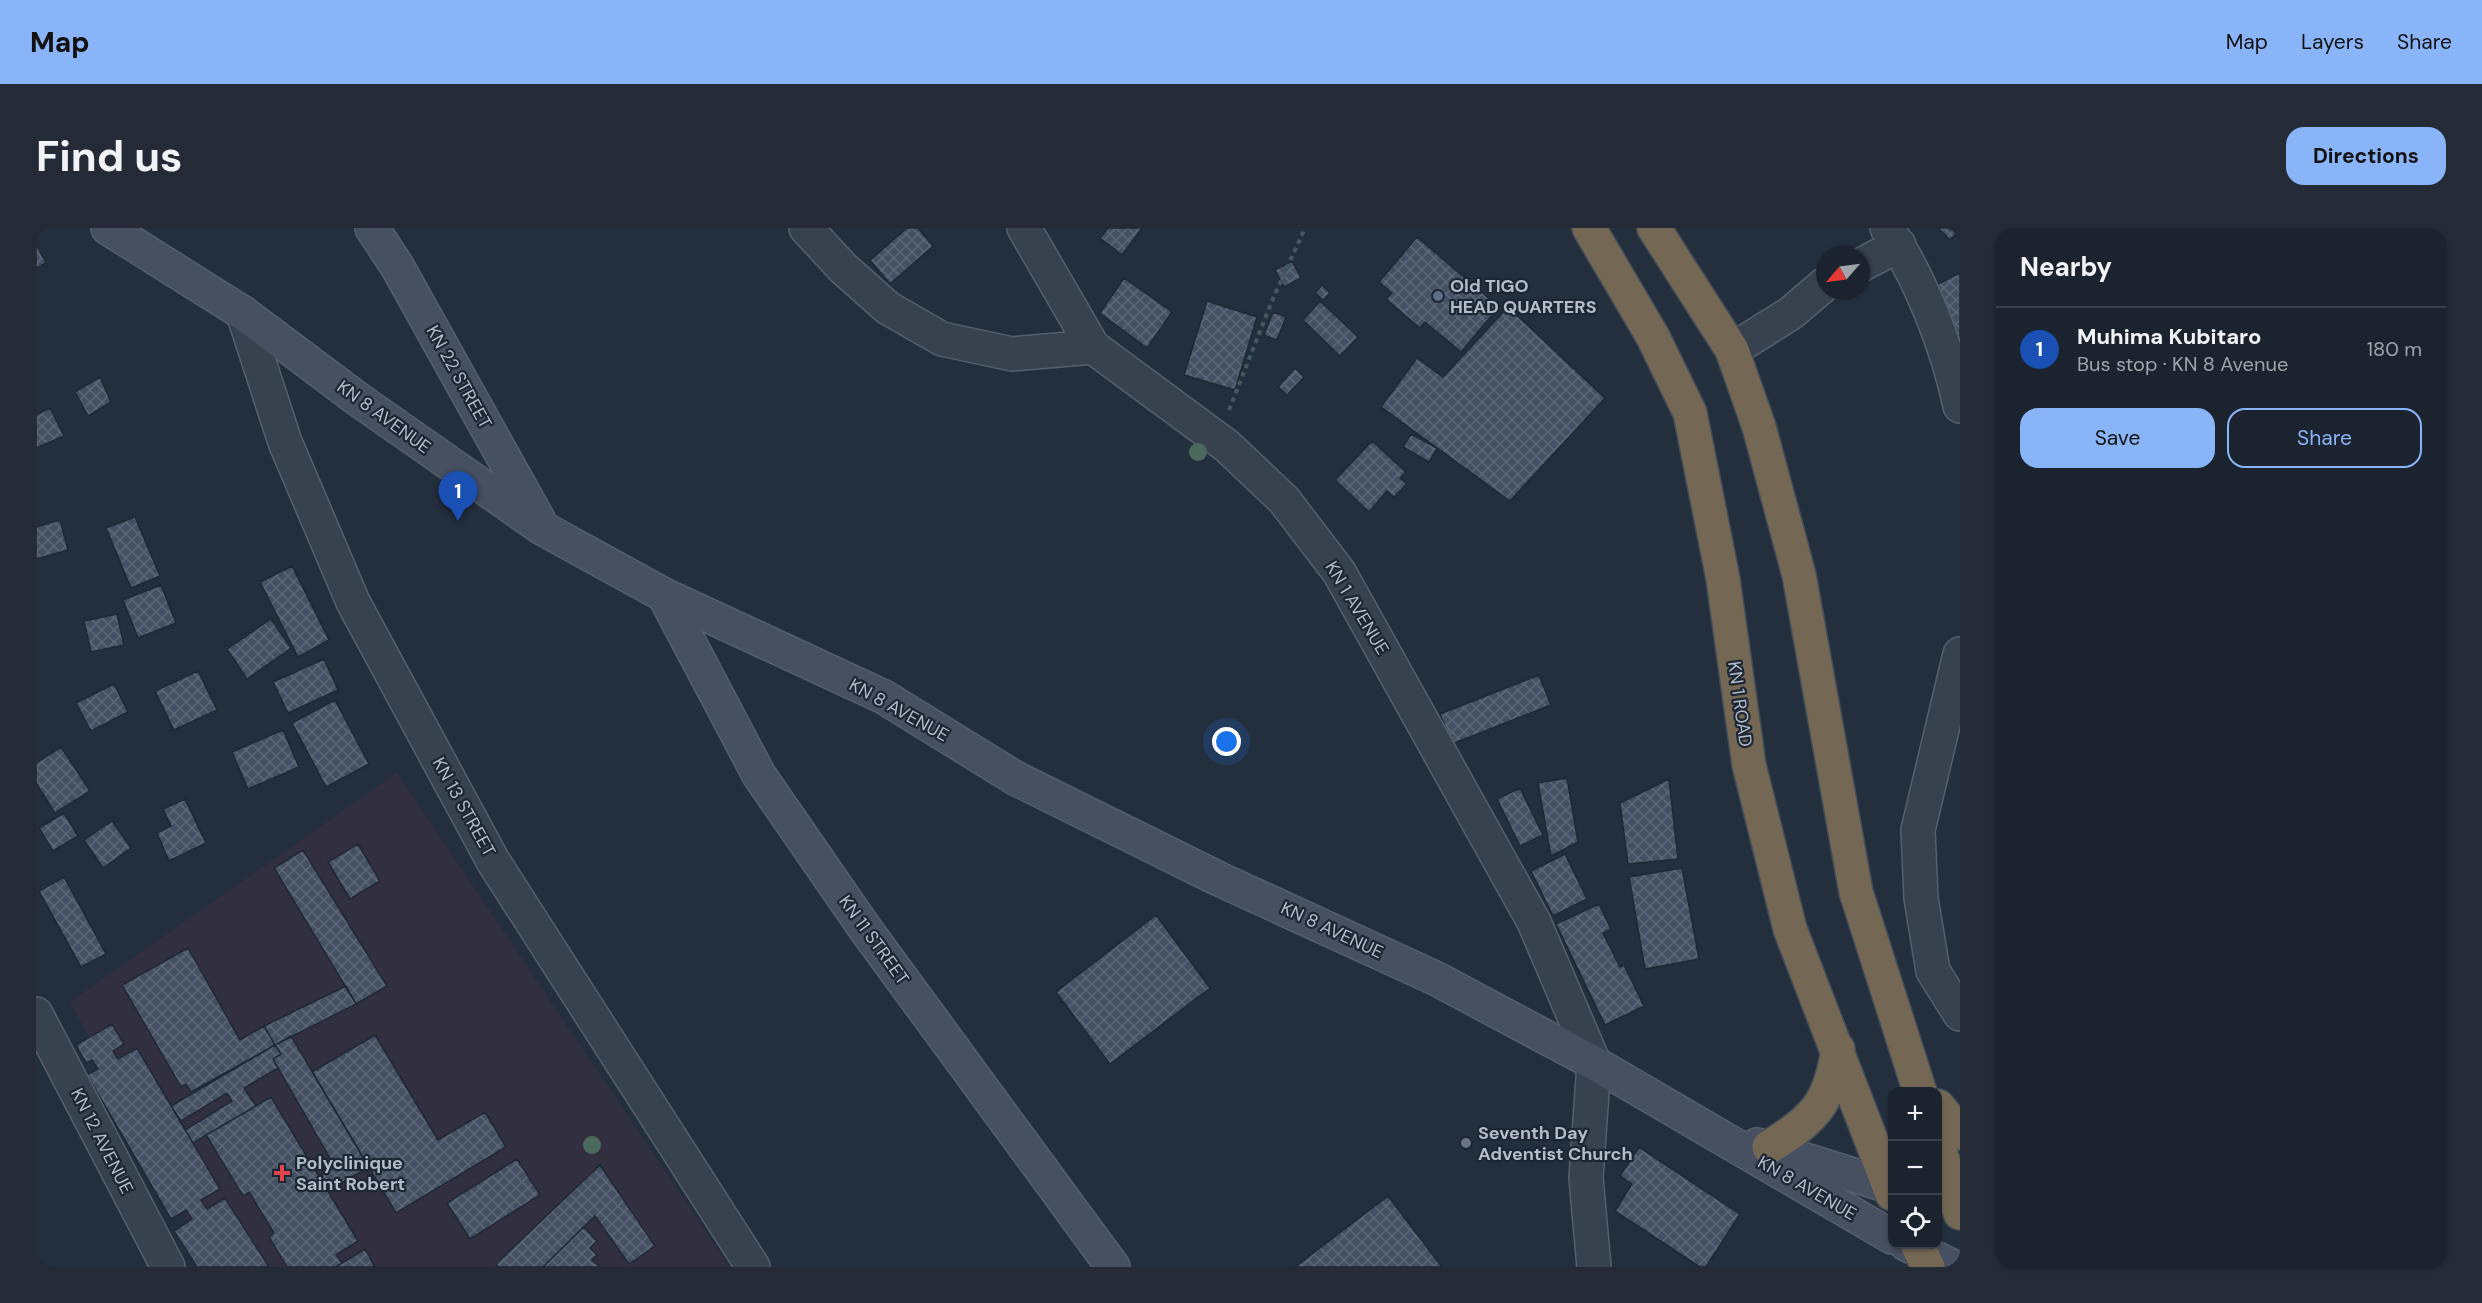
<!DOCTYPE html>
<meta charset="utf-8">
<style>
body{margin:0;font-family:"DM Sans",sans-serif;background:#242b36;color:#f1f3f6}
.controls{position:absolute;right:18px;bottom:18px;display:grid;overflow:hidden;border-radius:12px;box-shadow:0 2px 4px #0004}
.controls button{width:54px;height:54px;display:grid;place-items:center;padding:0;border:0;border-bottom:2px solid #39404a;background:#1b232e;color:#f1f3f6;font:30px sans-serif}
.compass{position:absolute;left:1780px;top:18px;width:54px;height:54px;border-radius:50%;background:#1b232e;box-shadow:0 2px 4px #0004;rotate:242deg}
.you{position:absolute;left:1191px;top:514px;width:21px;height:21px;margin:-15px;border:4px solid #fff;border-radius:50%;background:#1a73e8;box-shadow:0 0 0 9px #1a73e833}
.badge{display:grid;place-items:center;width:39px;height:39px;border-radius:50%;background:#8ab4f8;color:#fff;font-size:20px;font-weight:700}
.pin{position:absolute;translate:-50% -50px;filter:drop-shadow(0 2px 3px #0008)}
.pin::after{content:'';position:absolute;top:32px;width:21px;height:18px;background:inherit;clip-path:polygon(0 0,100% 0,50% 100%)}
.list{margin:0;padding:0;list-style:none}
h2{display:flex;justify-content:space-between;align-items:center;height:78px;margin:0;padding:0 24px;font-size:26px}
h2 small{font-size:20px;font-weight:400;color:#a0a4aa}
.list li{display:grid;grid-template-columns:39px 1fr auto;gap:18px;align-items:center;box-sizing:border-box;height:84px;padding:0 24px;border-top:2px solid #39404a}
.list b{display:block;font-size:22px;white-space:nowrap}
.list p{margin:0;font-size:20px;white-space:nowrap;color:#a0a4aa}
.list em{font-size:20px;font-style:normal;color:#a0a4aa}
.actions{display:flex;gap:12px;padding:18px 24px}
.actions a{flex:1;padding:14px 0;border:2px solid #8ab4f8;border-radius:18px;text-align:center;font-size:21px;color:#8ab4f8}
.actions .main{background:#8ab4f8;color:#111}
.icon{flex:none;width:33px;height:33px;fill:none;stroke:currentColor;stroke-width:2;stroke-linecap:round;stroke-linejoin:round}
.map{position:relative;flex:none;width:1924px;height:1039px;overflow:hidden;border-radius:18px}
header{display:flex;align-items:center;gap:36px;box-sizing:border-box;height:84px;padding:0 30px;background:#8ab4f8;color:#111}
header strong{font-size:28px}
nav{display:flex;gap:33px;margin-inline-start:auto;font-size:21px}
.intro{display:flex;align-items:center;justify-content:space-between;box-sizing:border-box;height:144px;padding:0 36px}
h1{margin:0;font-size:42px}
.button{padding:15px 27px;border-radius:18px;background:#8ab4f8;color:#111;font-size:21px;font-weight:700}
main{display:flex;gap:36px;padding:0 36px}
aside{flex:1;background:#1b232e;border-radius:18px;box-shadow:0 2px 4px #0004}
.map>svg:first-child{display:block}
.medical{fill:#32303f}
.building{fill:url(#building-cross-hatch);stroke:#1f2835;stroke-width:1.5}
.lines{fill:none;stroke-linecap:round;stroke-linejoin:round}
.street-casing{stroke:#565f6c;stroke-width:36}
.secondary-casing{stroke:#565f6c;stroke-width:36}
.highway-casing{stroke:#434c59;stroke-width:36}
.path{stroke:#44595c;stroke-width:4;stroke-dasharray:4.5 4.5;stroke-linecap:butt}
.street{stroke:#38414e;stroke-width:33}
.secondary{stroke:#465061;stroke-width:33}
.highway{stroke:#746855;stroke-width:33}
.tree{fill:#4b6a5d}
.service-dot{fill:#5c6f8a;stroke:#1d2633;stroke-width:2}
.worship-dot{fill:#6b7280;stroke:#1d2633;stroke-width:2}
.health-dot{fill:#e0444e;stroke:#1d2633;stroke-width:2}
.labels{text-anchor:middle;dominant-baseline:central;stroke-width:4.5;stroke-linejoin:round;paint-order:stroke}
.poi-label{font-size:18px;font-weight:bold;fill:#b4bcc9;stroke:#1d2633;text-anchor:start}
.street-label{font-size:18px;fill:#b4bcc9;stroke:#1d2633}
</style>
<header>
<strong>Map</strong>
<nav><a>Map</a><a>Layers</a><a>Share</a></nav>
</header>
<div class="intro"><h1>Find us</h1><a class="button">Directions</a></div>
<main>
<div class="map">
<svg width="1924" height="1039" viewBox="0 0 1924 1039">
<defs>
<pattern id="building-cross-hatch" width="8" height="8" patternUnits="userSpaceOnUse" patternTransform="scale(1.5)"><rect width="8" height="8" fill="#455162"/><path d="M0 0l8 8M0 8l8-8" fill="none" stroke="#5d6877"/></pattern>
</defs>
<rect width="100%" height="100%" fill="#242f3e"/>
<path class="medical" d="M361 545 692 1037 689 1039H177L34 774Z"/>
<path class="building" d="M871 0H882L897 18 854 56 834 32Z
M1072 0H1106L1086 27 1064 10Z
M1902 0H1924V2L1914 12Z
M1381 9 1463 79 1425 124 1389 94 1384 100 1350 71 1356 65 1343 54Z
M0 16 10 35 0 40Z
M1256 33 1265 50 1248 59 1239 42Z
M1924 45V121L1894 60Z
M1088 50 1136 84 1111 120 1064 85Z
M1286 57 1294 65 1287 72 1279 65Z
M1171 73 1221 89 1199 162 1148 147Z
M1284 73 1322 109 1304 128 1267 92Z
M1472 79 1569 170 1474 273 1345 179 1381 130 1407 149Z
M1237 84 1250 89 1241 112 1228 107Z
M1259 140 1268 149 1251 167 1242 159Z
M64 149 75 174 52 188 39 164Z
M14 180 28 208 0 220V187Z
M1375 206 1401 220 1393 234 1367 219Z
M1336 213 1370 244 1364 250 1371 256 1358 269 1351 263 1333 284 1299 252Z
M99 289 124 348 95 360 70 300Z
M24 292 32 322 0 331V299Z
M256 338 293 412 262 429 224 354Z
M125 357 140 395 102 410 87 372Z
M81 386 88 417 55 424 48 393Z
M235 391 255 420 211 451 191 421Z
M288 431 302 462 252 485 237 454Z
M162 443 181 482 138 502 119 463Z
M1503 447 1515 477 1416 516 1404 486Z
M78 456 92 484 55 503 40 475Z
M299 472 333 536 290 559 256 495Z
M247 502 263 539 212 561 196 524Z
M25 519 54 563 19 585 0 555V535Z
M1531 550 1542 614 1515 628 1502 555Z
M1633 551 1642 631 1592 636 1584 575Z
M1484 560 1507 607 1484 618 1461 571Z
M149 571 170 615 133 633 121 605 135 598 127 581Z
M28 585 42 608 17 623 3 600Z
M76 593 95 620 67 640 48 612Z
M322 616 344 653 314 671 292 634Z
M267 622 351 758 320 776 238 640Z
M1529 626 1551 671 1517 688 1495 643Z
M1646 640 1663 731 1609 741 1593 649Z
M28 649 70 726 45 739 3 663Z
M1563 676 1575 701 1567 705 1584 739 1588 737 1608 778 1569 797 1520 696Z
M1120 687 1174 760 1074 836 1020 764Z
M152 720 204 812 228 798 239 817 155 864 150 856 145 859 86 757Z
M310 758 320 776 239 817 228 798Z
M76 796 88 816 77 823 82 831 101 820 184 961 165 972 171 981 189 970 233 1039H161L138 1003 156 991 150 982 135 991 51 847 62 841 56 832 50 835 40 817Z
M339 807 402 912 449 884 470 919 360 985 276 844Z
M255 808 333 939 292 963 283 949 299 939 237 831 245 826 239 817Z
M239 817 245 826 237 831 242 840 208 860 220 878 157 915 149 902 196 873 191 865 145 893 135 878Z
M235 869 322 1013 300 1027 306 1035 300 1039H251L233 1009 238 1005 213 964 207 968 170 907Z
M1603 919 1704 986 1670 1039H1664L1579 983 1596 956 1584 948Z
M481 931 504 967 434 1011 411 975Z
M564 937 619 1018 593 1036 559 988 507 1039H463L460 1036Z
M1352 968 1406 1039H1259Z
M548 999 561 1013 554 1020 561 1027 556 1032 564 1039H507Z
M329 1021 339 1039H300L306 1035Z"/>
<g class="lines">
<g class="street-casing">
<path id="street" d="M770 0 807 40 852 80 906 111 976 126 1057 119
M988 0 1057 119 1191 218 1248 272 1303 344 1498 694 1558 835 1550 950 1558 1039
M1851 0C1884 49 1912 120 1924 178
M1825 37 1863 17
M207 85 249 214 317 374 457 633 717 1039
M1696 122 1755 85 1789 56
M1924 426 1882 602 1885 670 1897 743 1924 786
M0 786 132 1039"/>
</g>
<g class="secondary-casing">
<path id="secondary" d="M72 0 207 85 323 172 506 300 628 367 848 469 979 550 1183 651 1401 751 1558 835 1856 1009
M336 0 361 38 503 293
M628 367 723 547 830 702 1077 1039
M1721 917 1856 959
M1870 1016 1918 1039"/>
</g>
<g class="highway-casing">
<path id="highway" d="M1553 0 1617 109 1654 185 1687 351 1713 537 1754 701 1856 966
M1618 0 1696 122 1723 199 1763 347 1820 664 1884 864
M1902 878 1924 905
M1902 917 1924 985
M1733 919C1779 891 1794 875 1802 821
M1881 1016 1892 1039"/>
</g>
<path class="path" d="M1193 182 1236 73 1269 0"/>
<use href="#street" class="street"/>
<use href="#secondary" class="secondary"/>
<use href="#highway" class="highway"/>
</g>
<g class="tree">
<circle cx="1162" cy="224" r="9"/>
<circle cx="556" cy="917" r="9"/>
</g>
<circle class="service-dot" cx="1402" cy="68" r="6"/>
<circle class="worship-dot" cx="1430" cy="915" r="6"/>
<path class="health-dot" d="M243 936h6v6h6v6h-6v6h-6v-6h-6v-6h6z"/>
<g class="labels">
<g class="poi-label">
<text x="1414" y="58">Old TIGO<tspan x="1414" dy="21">HEAD QUARTERS</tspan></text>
<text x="1442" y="905">Seventh Day<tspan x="1442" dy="21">Adventist Church</tspan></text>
<text x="260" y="935">Polyclinique<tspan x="260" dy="21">Saint Robert</tspan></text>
</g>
<g class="street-label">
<text transform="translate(423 149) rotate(61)">KN 22 STREET</text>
<text transform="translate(348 189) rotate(36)">KN 8 AVENUE</text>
<text transform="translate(1321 380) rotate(59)">KN 1 AVENUE</text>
<text transform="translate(1704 476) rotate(82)">KN 1 ROAD</text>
<text transform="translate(863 482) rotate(29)">KN 8 AVENUE</text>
<text transform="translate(428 579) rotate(61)">KN 13 STREET</text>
<text transform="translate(1296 702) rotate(25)">KN 8 AVENUE</text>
<text transform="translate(838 712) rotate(54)">KN 11 STREET</text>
<text transform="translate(66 913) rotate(63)">KN 12 AVENUE</text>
<text transform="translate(1771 960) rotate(30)">KN 8 AVENUE</text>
</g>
</g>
</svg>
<div class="controls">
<button>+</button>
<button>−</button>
<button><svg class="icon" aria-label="locate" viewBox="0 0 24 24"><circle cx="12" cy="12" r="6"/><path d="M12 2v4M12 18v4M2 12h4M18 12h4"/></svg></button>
</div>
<svg class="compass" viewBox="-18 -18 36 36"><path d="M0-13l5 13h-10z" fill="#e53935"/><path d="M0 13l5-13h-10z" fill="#a0a4aa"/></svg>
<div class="you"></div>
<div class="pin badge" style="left:422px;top:293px;background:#1a4fb4">1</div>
</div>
<aside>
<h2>Nearby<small></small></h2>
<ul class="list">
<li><span class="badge" style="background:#1a4fb4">1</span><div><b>Muhima Kubitaro</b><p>Bus stop · KN 8 Avenue</p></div><em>180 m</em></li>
</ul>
<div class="actions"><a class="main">Save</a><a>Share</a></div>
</aside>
</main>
